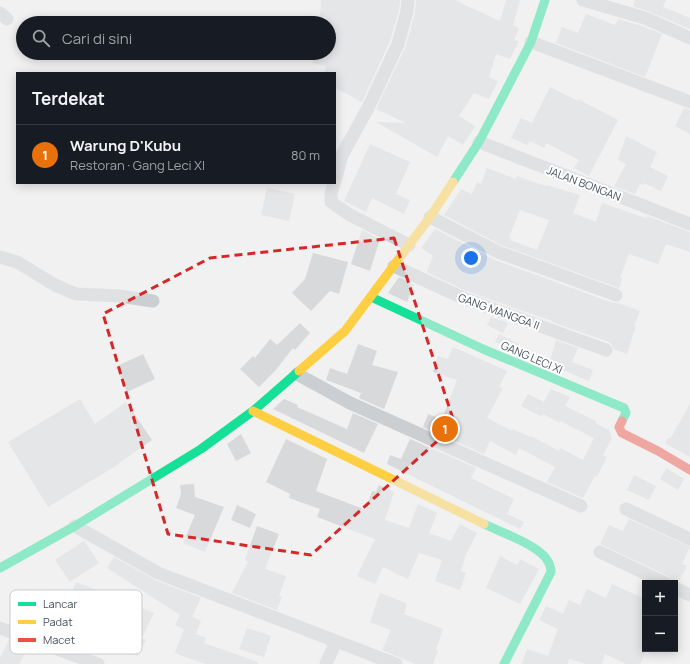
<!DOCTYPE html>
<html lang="id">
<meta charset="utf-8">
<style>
body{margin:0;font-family:Manrope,sans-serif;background:#242831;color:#f1f3f6}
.controls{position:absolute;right:12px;bottom:12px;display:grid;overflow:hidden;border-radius:0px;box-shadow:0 2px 10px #0003}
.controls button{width:36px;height:36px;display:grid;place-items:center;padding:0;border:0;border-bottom:1px solid #363941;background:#171b24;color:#f1f3f6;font:20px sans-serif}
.you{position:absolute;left:471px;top:258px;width:14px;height:14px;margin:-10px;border:3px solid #fff;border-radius:50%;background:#1a73e8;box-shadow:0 0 0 6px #1a73e833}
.badge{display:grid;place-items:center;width:26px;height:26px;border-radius:50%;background:#828a91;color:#fff;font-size:13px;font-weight:700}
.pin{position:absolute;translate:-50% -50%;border:2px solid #fff;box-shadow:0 1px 4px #0006}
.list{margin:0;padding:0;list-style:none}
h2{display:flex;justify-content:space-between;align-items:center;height:52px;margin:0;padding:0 16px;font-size:17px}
h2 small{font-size:13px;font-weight:400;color:#9ea1a6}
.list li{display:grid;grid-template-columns:26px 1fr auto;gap:12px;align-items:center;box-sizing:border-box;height:60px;padding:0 16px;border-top:1px solid #363941}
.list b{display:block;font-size:15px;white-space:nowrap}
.list p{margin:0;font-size:13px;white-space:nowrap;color:#9ea1a6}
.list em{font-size:13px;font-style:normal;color:#9ea1a6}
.icon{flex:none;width:22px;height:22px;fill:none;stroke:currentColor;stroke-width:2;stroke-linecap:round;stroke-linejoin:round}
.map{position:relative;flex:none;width:690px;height:664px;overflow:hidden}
.search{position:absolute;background:#171b24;box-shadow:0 2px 10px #0003;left:16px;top:16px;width:320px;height:44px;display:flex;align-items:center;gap:10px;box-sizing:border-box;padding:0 14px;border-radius:22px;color:#9ea1a6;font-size:15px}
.panel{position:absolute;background:#171b24;box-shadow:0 2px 10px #0003;left:16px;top:72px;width:320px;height:112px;border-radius:0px}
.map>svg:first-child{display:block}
.building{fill:#d8d9db;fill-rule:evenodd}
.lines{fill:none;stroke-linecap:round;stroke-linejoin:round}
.street{stroke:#cccfd2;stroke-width:13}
.fast{stroke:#16e098;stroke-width:9}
.slow{stroke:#ffcf43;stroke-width:9}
.jam{stroke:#f24e42;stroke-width:9}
.marked{fill:none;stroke:#d62828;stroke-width:3;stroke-dasharray:8 5;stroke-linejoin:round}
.labels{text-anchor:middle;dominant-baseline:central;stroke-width:4;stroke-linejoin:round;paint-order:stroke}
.street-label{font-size:11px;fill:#47535e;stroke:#fff}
.key{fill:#fff;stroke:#c8cbcf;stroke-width:1}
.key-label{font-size:11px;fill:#47535e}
</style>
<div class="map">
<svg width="690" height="664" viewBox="0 0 690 664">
<rect width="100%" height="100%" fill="#f1f1f1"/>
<path class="building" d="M321 0H400L399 10 390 41 362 102 335 88V73H325L326 66 312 63 315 53H329V22L325 21 326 17H320Z
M416 0H454L500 21 506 0H520L513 25 519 28 514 40 519 41 510 59 496 54 489 77 498 81 489 99 474 93 459 116 475 126 474 128 463 145 448 136 437 157 376 122 406 123 376 109 406 46 415 13Z
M635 0H666L663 7 690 18V29L648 11 633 6Z
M586 14 615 25 618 19 642 26 662 34 645 77 556 43 562 27 578 33Z
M550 87 578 101V99L618 120 589 176 574 168 579 160 546 143 544 148 530 141 527 145 511 138 521 118 532 123Z
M684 108 690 110V134L675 126Z
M626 136 657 152 650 167 668 176 661 191 644 183 643 185 640 184 635 194 614 186 626 164 618 160Z
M370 144 410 162 396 194 410 200 404 214 372 198 366 212 344 201Z
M487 168 516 179 517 176 545 186 546 185 580 195 573 213 596 222 602 203 646 218 647 216 690 232V252L666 244 658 264 629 254 620 278 622 279 619 288 501 245 444 215 461 189 472 194 477 182 481 184ZM520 210 549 220 537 250 510 240 511 238 509 237Z
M267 188 295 194 289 221 261 215Z
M435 229 495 260 613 303H618L640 311 634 326H636L627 354 614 349 612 345 609 342 552 322V321L466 291 427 272 433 256 421 248Z
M362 230 380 239 370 271 351 264Z
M313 253 348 262 339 294 330 291 311 311 292 293 305 279Z
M399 277 414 284 407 302 388 293Z
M491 317 508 323 503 333 487 325Z
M300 323 310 333 295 350 293 348 275 371 259 387 240 369 253 356 255 358 270 339 277 345Z
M499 334 519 344 516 351 495 342Z
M556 340 578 348 572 362 593 370 589 381 549 364Z
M358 344 377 351 372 365 398 372 384 409 359 398 361 393 326 380 330 368 347 374Z
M453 347 507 371 499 387 503 388 487 418 512 431 513 429 530 437 531 436 559 451 560 448 583 460 594 438 560 421V423L543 414 542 417 521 406 528 394 544 402 551 389 570 397 565 406 596 421 595 423 609 430 612 438 603 455 607 457 597 477 595 476 583 498 547 482 555 467 519 448 516 455 490 441 484 454 423 427 428 414 442 419 457 380 433 372 438 356 448 359Z
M143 354 155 379 127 392 115 367Z
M80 399 95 424 126 402 152 440 119 463V464L48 507 8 442Z
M284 399 298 405 297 407 347 429 353 413 378 424 364 453 273 409Z
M690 404V457L665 443 668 438 670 439Z
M241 434 251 453 236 461 227 444Z
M286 439 327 459 316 491 366 510 372 491 376 492 379 485 394 492 385 520 409 528 418 504 437 513 429 533 451 541 460 524 477 533 466 554 461 571 466 573 460 590 435 581 442 560 419 553 408 579 383 567 375 584 357 576 375 539 317 517 320 509 289 498 290 494 266 482Z
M410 439 476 468 471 478 514 499 507 514 524 522 520 529 387 464 390 455 401 459Z
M666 468 684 479 678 490 660 479Z
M634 475 656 486 649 500 627 490Z
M194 484 195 497 224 507 205 552 183 543 195 515 176 508 181 494 180 485Z
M237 505 256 514 250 528 231 520Z
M629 519 690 547 682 564 687 566 679 581 672 580 668 576 600 544 609 525 623 531Z
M257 526 279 534 265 569 286 576 279 596 282 597 277 610 232 593 248 562 245 560Z
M84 541 99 563 70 582 55 560Z
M500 556 517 565 520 559 539 569 520 604 486 588Z
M114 557 155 580 201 598 192 617 201 621 196 634 206 638 204 643 258 662V664H205L175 653 184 629 175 625 180 615 107 568Z
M76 582 99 591 89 616 66 606Z
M612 584 645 599V654L640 664H626L605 654 602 664H586L569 659 568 664H522L527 649 548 656 558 629 539 620 546 606 563 614 569 600 580 605 587 589 606 598Z
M380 593 406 603V608L404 614 443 629 436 649 438 650 433 664H415L382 650 391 630 370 622Z
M128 603 154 613 142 638 146 640 138 656 118 646 116 651 95 643 103 623 116 628Z
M247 628 271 636 264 657 239 649Z
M9 640 28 647 19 664H0V658Z"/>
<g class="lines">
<path class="street" d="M583 0 645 18 690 38
M0 13 7 19
M531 42 690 102
M479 142 690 224
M335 181 342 155 368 108 398 44 407 11 408 0
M334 183 331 194V202L350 215 409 245
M430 217 498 252 616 295
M0 257 17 262 55 285 76 294 119 296 153 301
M394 266 463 298 606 350
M297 374 350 403 581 506
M626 509 690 539
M75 526 158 573 396 664
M600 552 665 583
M675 588 690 595
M0 628 98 664
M326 664 336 641"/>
<path class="fast" d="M453 182 479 142 531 42 545 0
M371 297 483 349 624 408 626 413 622 421
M484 524C501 532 534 544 545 557 549 562 551 566 551 572L504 664
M0 568 75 526 201 449 253 411 299 371"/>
<path class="slow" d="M299 371 345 331 430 217 453 182
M253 411 484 524"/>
<path class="jam" d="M622 421 619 427 622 433 658 451 690 470"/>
</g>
<path d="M0 0H690V664H0ZM394 238 455 425 311 555 168 534 103 314 210 258Z" fill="#f1f1f1" fill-opacity=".55" fill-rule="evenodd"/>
<path class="marked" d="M394 238 455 425 311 555 168 534 103 314 210 258Z"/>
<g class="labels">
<g class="street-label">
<text transform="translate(584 183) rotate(21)">JALAN BONGAN</text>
<text transform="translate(499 311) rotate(20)">GANG MANGGA II</text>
<text transform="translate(532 357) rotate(23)">GANG LECI XI</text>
</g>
</g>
<rect x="10" y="590" width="132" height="64" rx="6" class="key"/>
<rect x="18" y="602" width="18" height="4" fill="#16e098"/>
<rect x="18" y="620" width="18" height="4" fill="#ffcf43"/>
<rect x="18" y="638" width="18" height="4" fill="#f24e42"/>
<g class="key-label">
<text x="43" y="608">Lancar</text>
<text x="43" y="626">Padat</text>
<text x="43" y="644">Macet</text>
</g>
</svg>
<div class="controls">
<button>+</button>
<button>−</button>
</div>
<div class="you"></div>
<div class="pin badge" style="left:445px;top:429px;background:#e8710a">1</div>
<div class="search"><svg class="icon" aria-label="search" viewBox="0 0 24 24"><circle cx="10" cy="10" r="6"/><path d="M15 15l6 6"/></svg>Cari di sini</div>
<section class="panel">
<h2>Terdekat<small></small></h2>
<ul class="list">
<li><span class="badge" style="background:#e8710a">1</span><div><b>Warung D'Kubu</b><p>Restoran · Gang Leci XI</p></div><em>80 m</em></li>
</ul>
</section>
</div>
